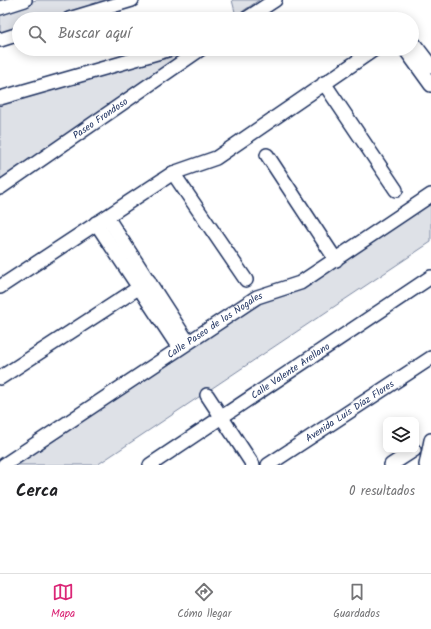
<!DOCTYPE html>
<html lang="es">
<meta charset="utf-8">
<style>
body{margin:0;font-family:Kalam,sans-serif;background:#f6f6f6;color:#202124}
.controls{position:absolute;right:12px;bottom:12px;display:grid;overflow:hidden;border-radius:8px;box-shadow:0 2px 10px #0003}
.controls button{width:36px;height:36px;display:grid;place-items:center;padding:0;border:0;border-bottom:1px solid #e0e0e0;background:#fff;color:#202124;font:20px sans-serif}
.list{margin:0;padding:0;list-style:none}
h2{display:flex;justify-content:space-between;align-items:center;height:52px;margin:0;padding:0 16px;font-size:17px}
h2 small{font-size:13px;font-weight:400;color:#757577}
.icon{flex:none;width:22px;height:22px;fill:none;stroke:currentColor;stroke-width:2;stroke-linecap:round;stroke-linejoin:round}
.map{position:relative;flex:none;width:431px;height:465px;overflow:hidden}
.search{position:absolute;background:#fff;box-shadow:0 2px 10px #0003;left:12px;right:12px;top:12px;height:44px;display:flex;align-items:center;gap:10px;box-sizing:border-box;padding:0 14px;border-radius:22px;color:#757577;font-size:15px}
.sheet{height:108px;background:#fff}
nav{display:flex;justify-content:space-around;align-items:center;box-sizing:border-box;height:56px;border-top:1px solid #e0e0e0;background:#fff;font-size:11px;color:#757577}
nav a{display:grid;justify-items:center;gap:2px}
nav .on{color:#db2777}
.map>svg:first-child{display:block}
.green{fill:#dee1e7;stroke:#7c88a2}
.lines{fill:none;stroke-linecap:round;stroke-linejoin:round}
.minor-casing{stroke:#1b2f5e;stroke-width:16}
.minor{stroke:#fff;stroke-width:13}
.labels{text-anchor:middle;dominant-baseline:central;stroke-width:3;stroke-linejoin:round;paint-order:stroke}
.street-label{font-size:10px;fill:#1b2f5e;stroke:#fff}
</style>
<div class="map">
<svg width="431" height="465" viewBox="0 0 431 465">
<rect width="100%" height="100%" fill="#fff"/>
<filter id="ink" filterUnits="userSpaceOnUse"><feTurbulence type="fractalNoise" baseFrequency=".025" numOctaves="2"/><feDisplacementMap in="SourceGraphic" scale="8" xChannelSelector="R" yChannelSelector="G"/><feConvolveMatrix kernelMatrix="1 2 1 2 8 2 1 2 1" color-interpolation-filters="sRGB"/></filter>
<g filter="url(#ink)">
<path class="green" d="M36 0H124L61 19H19V32L0 38V11Z
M232 0H259L236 16Z
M192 49 0 182V104Z
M431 197V242L97 465H6L258 298 302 284Z"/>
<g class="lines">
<g class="minor-casing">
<g id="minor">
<path d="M0 8 25 0"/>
<path d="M69 19 132 0"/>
<path d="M246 19 275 0"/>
<path d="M0 40 19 34"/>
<path d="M412 41 431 66"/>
<path d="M405 49 431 85"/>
<path d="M324 83 396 190"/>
<path d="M0 98 171 49"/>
<path d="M267 155 336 260"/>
<path d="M173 173 246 280"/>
<path id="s1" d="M0 188 201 49"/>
<path d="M107 217 188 342"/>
<path d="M96 223 179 348"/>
<path d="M0 287 173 173 216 158 375 49"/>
<path d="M0 378 149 281"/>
<path d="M207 395 253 465"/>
<path id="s2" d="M4 465 257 297 300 283 431 195"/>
<path id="s3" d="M150 465 431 277"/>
<path id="s4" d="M268 465 431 358"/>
<path d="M391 465 414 450"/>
<path d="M426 465 431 440"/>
</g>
</g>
<use href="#minor" class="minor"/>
</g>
</g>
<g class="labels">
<g class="street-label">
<text stroke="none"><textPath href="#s1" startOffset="122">Paseo Frondoso</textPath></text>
<text stroke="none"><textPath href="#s2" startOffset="253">Calle Paseo de los Nogales</textPath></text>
<text stroke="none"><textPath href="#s3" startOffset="169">Calle Valente Arellano</textPath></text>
<text stroke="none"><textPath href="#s4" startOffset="98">Avenida Luis Díaz Flores</textPath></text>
</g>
</g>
</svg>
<div class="controls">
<button><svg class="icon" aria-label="layers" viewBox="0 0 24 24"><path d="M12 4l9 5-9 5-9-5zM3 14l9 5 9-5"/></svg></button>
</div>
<div class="search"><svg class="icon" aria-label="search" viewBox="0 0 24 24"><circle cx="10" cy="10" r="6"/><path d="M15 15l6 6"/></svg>Buscar aquí</div>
</div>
<section class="sheet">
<h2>Cerca<small>0 resultados</small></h2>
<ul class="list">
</ul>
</section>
<nav>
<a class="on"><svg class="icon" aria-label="map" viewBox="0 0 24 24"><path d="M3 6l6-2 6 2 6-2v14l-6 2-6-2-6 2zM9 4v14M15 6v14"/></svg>Mapa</a>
<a><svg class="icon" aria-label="directions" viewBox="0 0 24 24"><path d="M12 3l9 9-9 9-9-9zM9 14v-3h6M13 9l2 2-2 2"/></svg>Cómo llegar</a>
<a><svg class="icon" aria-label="saved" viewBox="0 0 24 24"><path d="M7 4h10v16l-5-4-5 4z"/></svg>Guardados</a>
</nav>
